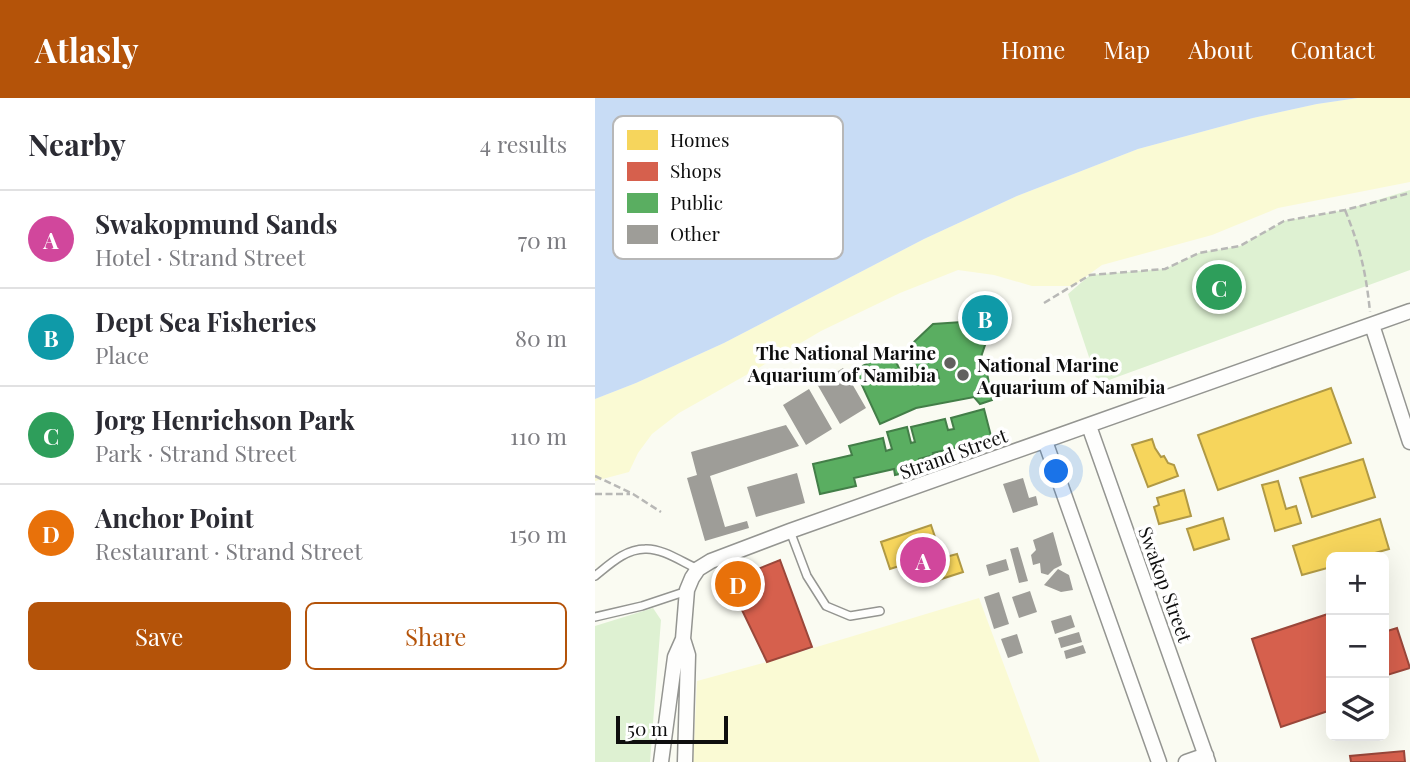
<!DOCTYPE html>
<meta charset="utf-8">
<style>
body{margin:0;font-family:"Playfair Display",serif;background:#f2f2f3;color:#2b2b33}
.controls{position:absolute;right:21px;bottom:21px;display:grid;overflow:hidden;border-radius:10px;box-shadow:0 7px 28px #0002}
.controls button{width:63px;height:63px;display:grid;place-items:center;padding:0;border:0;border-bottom:2px solid #e1e1e2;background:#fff;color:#2b2b33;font:35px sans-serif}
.scale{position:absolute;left:21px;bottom:18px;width:112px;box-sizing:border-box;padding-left:7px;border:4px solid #0e0e0e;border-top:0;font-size:19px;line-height:24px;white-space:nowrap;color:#0e0e0e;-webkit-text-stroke:5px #fff;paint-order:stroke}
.you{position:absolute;left:462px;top:374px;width:24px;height:24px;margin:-18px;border:5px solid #fff;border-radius:50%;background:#1a73e8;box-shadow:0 0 0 10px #1a73e833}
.badge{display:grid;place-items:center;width:46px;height:46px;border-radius:50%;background:#b45309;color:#fff;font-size:23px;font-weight:700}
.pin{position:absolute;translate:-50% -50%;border:4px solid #fff;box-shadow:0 2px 7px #0006}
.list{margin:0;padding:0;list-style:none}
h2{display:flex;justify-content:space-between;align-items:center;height:91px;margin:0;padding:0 28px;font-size:30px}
h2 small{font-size:23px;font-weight:400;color:#7c7c81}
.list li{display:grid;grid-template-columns:46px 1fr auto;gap:21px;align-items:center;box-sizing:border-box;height:98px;padding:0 28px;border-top:2px solid #e1e1e2}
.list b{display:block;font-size:26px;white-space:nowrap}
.list p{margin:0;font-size:23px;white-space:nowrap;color:#7c7c81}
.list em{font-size:23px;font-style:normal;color:#7c7c81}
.actions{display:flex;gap:14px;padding:21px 28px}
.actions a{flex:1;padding:16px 0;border:2px solid #b45309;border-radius:10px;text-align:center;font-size:24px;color:#b45309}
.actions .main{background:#b45309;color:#fff}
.icon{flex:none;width:38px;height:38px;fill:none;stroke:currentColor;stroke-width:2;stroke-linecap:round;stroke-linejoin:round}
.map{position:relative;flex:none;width:815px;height:664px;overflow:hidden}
header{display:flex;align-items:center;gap:42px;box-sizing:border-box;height:98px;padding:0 35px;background:#b45309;color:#fff}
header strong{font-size:33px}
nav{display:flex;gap:38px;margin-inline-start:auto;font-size:24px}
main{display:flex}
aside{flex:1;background:#fff}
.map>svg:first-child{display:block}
.green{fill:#def1d2}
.sand{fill:#fafad4}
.water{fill:#c8dcf5}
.homes{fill:#f6d55c;stroke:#b09945;stroke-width:2}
.shops{fill:#d6604d;stroke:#9a473a;stroke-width:2}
.public{fill:#5aae61;stroke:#437e48;stroke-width:2}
.building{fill:#9e9d98}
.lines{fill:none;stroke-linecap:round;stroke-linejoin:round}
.lane-casing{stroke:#949591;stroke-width:10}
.street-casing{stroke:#949591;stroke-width:17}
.path{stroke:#b8b8b6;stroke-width:2.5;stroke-dasharray:7 3.5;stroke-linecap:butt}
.lane{stroke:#fefefd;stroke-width:7}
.street{stroke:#fefefd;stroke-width:14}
.poi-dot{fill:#61615e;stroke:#fff;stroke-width:2.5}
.labels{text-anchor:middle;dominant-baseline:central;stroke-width:7;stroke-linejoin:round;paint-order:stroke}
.poi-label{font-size:19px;font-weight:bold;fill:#0e0e0e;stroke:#fff;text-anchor:end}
.street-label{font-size:19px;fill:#0e0e0e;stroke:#fff}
.key{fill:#fff;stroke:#b7b7b7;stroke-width:2}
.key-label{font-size:19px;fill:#0e0e0e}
</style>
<header>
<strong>Atlasly</strong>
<nav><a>Home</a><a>Map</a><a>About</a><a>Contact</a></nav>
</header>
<main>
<aside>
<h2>Nearby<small>4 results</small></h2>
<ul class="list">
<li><span class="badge" style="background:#d1479c">A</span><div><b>Swakopmund Sands</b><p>Hotel · Strand Street</p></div><em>70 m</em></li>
<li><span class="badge" style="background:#0f9aa8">B</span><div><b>Dept Sea Fisheries</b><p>Place</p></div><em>80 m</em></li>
<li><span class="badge" style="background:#2e9e5b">C</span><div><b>Jorg Henrichson Park</b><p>Park · Strand Street</p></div><em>110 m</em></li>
<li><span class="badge" style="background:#e8710a">D</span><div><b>Anchor Point</b><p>Restaurant · Strand Street</p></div><em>150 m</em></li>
</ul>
<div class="actions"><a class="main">Save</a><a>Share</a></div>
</aside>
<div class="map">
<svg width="815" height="664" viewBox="0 0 815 664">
<rect width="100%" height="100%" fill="#fafbf2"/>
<path class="green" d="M815 92V172L503 286 473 196 495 177 570 171 604 155 645 148 689 123 750 112Z
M58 510 66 522 55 664H0V528Z"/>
<path class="sand" d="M763 0H815V84L683 110 617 137 507 167 478 188H437L399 177 363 172 305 195 226 233 160 272 84 315 57 336 43 355 34 374 0 383V301L41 285 129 245 329 141 422 98 543 51 658 20 722 6Z
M384 500 445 664H98L102 583 172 564Z"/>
<path class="water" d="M0 0H763L722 6 658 20 543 51 422 98 329 141 129 245 41 285 0 301Z"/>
<path class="homes" d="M736 290 756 345 623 392 603 337Z
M557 341 560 350 566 359 569 358 573 365 579 367 583 378 553 389 537 347Z
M768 361 780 399 717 419 705 380Z
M683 383 691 411 701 408 706 425 680 433 667 387Z
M589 392 596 418 564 426 559 409 564 407 562 400Z
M628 420 634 441 599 452 592 431Z
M785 421 794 451 766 459H736V469L707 477 698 448Z
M336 427 347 460 362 456 368 474 331 486 323 462 295 471 286 444Z"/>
<path class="shops" d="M185 462 217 549 172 564 133 483Z
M736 515V612L686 629 657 541Z
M802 530 815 570 789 578V534Z
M809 653 810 664H756L755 658Z"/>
<path class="public" d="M367 224 391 244 384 265 390 264 397 302 385 306 379 299 321 310 285 326 260 272 296 253 310 283 323 285 344 280 342 272 327 274 318 265 319 244 338 226Z
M389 311 396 338 375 344 376 346 338 355 339 357 324 361 327 371 300 377 299 371 259 380 261 388 225 396 218 366 257 357 254 348 288 340 291 353 297 351 292 334 312 329 316 345 320 344 316 329 350 321 353 332 359 331 356 320Z"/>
<path class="building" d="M248 270 271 310 245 326 222 286Z
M214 291 237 331 211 347 188 307Z
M191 327 204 348 115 378 130 429 152 423 154 430 110 443 92 380 102 377 96 354Z
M202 375 210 405 161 419 152 389Z
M428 380 434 400 441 398 443 407 418 415 408 386Z
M458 434 467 467 459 471 453 477 446 475 445 465 438 467 436 457 441 452 438 442Z
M423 449 433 483 424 485 415 451Z
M411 461 414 472 394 478 391 467Z
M463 471 474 477 478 492 466 494 449 487Z
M435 493 442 514 424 520 417 499Z
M404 494 414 526 399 531 389 499Z
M476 517 480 529 460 536 456 523Z
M484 534 487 544 466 550 463 540Z
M422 536 428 555 413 560 406 541Z
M488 547 491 555 471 561 469 553Z"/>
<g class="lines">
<g class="lane-casing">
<path id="lane" d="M195 433 212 478 231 508 255 518 285 513
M0 478C14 467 30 451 50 451 67 450 87 464 103 471
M0 519 47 508 92 493"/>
</g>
<g class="street-casing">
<path id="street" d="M777 227 815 344
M494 328 613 664
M450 343 564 664
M88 541 93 557 90 664
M66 664 80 559 88 541 92 492 97 480 103 471 116 463 195 433 815 213
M591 664 611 657"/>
</g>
<path class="path" d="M750 112C765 149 771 174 775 214
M449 205 495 177 570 171 604 155 645 148 689 123 750 112 815 95
M0 378 38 396 66 414
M0 396H35"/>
<use href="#lane" class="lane"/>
<use href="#street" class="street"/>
</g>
<g class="poi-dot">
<circle cx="355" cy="265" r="7"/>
<circle cx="368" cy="277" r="7"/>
</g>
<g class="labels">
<g class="poi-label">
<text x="341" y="254">The National Marine<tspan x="341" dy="22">Aquarium of Namibia</tspan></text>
<text x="382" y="266" text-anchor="start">National Marine<tspan x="382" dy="22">Aquarium of Namibia</tspan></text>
</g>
<g class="street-label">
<text transform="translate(358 355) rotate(-20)">Strand Street</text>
<text transform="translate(571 486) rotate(70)">Swakop Street</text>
</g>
</g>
<rect x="18" y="18" width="230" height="143" rx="10" class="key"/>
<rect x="32" y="32" width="31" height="20" fill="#f6d55c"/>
<rect x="32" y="64" width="31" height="19" fill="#d6604d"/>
<rect x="32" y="95" width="31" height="20" fill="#5aae61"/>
<rect x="32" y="127" width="31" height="19" fill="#9e9d98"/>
<g class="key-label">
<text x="75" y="49">Homes</text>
<text x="75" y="80">Shops</text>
<text x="75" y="112">Public</text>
<text x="75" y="143">Other</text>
</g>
</svg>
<div class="controls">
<button>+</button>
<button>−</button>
<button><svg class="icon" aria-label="layers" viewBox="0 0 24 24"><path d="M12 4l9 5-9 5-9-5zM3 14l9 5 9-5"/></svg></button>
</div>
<div class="scale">50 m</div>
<div class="you"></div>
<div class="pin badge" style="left:328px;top:462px;background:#d1479c">A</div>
<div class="pin badge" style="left:390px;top:220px;background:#0f9aa8">B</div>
<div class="pin badge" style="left:624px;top:189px;background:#2e9e5b">C</div>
<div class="pin badge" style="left:143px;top:486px;background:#e8710a">D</div>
</div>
</main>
